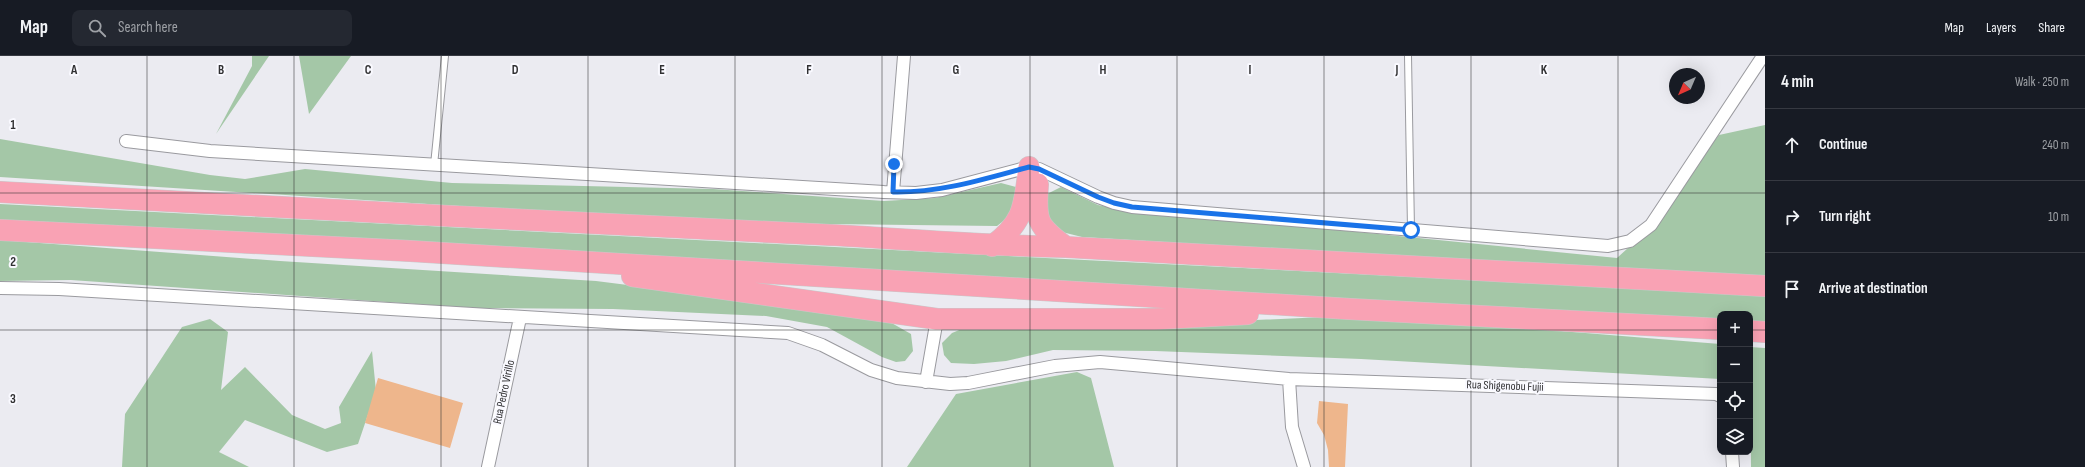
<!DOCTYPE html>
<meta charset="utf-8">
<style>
body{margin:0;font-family:"Sofia Sans Condensed",sans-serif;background:#242831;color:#f1f3f6}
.controls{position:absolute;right:12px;bottom:12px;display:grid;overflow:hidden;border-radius:8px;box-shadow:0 4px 16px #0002}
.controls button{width:36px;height:36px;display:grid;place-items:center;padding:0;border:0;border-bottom:1px solid #363941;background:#171b24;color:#f1f3f6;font:20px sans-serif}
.compass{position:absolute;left:1669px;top:12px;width:36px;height:36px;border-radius:50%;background:#171b24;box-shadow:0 4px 16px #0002;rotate:224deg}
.stop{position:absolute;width:12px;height:12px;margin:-9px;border:3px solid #1a73e8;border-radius:50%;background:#fff}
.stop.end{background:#1a73e8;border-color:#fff;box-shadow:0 1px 4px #0008}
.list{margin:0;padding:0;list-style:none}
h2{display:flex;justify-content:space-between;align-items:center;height:52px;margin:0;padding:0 16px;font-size:17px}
h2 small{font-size:13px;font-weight:400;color:#9ea1a6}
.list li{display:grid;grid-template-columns:26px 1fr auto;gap:12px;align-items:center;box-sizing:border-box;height:72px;padding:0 16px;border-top:1px solid #363941}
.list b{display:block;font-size:15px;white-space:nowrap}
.list em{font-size:13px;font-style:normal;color:#9ea1a6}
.icon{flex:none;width:22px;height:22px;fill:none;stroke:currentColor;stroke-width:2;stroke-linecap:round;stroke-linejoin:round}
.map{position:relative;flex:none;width:1765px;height:411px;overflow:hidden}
header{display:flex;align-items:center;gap:24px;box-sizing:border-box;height:56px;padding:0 20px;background:#171b24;border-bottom:1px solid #363941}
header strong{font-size:19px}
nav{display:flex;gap:22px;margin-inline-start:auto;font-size:14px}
.search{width:280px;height:36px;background:#242831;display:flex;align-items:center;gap:10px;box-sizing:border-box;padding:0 14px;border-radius:8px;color:#9ea1a6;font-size:15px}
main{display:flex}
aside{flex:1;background:#171b24}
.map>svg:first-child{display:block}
.green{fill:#a4c7a7}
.building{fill:#eeb68c}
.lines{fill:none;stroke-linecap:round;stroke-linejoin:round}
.service-casing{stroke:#9a9a9f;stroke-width:8}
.minor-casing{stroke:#9a9a9f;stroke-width:14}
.motorway-casing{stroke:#c9c9ca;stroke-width:22}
.service{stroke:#fff;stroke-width:6}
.minor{stroke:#fff;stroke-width:12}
.motorway{stroke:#f9a2b4;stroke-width:21}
.route{stroke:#1a73e8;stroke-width:5}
.grid{fill:none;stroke:#303032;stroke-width:1;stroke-opacity:0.55}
.labels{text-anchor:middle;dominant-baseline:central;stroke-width:4;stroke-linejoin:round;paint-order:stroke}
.street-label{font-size:12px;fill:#303032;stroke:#f9f9ff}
.grid-label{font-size:13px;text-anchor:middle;font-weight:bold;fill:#303032;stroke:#f9f9ff;stroke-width:4;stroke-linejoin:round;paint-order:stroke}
</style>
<header>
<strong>Map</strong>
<div class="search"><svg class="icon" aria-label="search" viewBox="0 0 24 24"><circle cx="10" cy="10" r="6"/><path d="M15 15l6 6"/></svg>Search here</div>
<nav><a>Map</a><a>Layers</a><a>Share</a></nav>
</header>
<main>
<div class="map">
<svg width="1765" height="411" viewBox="0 0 1765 411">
<rect width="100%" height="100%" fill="#ebebf1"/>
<path class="green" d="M252 0H269L216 78 252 10Z
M299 0H351L309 58Z
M1765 69V219H1694L1082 181 1058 175 1041 154 1045 139 1061 131 1098 149 1137 157 1298 170 1617 202 1639 182 1719 79Z
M0 83 210 119 245 123 305 113 452 127 713 133 884 145 935 142 1001 127 1016 131 1011 159 997 170 729 167 0 121Z
M0 148 1765 239V267L1750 266V258H1720V265L0 164Z
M0 184 280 205 596 225 881 261 911 278 913 295 905 305 896 306 882 301 827 271 766 260 613 253 473 252 71 224 0 225Z
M1367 259 1720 288V323L1361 303 1155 295 1053 294 1006 305 974 308 951 307 944 299 942 287 952 277 969 270 1234 265Z
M210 263 228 276 221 334 245 311 292 359 325 373 341 367 339 351 372 295 376 335 358 388 327 396 245 364 219 396 249 411H122L125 358 182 271Z
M1750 291 1765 292V411H1751Z
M1077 316 1091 322 1114 411H907L956 338Z"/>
<path class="building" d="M378 322 463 347 450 392 365 367Z
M1319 345 1348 348 1345 411H1329L1328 394 1324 379 1317 367Z"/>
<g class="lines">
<g class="service-casing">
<path id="service" d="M1408 0 1411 173
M434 109 445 0"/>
</g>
<g class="minor-casing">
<path id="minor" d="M126 85 210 95 884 136 916 137 942 134 1029 111 1039 113 1098 141 1114 147 1132 151 1608 190 1630 185 1651 169 1763 0
M893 136 904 0
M0 232 59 233 788 277 822 289 871 314 897 322 950 328 968 327 1055 310 1100 306 1289 323 1716 338 1720 340
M1289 323 1292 371 1304 411
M926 326 937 263
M1732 396 1733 411
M488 411 520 262"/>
</g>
<g class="motorway-casing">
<path id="motorway" d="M1038 128C1035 165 1037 170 1066 191
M0 136C277 150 553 167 830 179 909 183 987 190 1066 191L1765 230
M0 174 410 195 1350 253 1720 273
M992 190C1025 166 1024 149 1029 111
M632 220 937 263H1154L1248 258
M1750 275 1765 276"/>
</g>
<use href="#service" class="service"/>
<use href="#minor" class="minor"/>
<use href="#motorway" class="motorway"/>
</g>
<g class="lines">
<path class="route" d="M894 108 893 136C940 137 984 123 1029 111L1039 113 1098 141 1114 147 1132 151 1411 174"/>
</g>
<path class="grid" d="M147 0V411M294 0V411M441 0V411M588 0V411M735 0V411M882 0V411M1030 0V411M1177 0V411M1324 0V411M1471 0V411M1618 0V411M0 137H1765M0 274H1720M1750 274H1765"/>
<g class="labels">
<g class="street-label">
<text transform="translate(1505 330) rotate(2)">Rua Shigenobu Fujii</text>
<text transform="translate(504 336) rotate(-78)">Rua Pedro Virillo</text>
</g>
</g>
<g class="grid-label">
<text x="74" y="18">A</text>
<text x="221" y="18">B</text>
<text x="368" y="18">C</text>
<text x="515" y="18">D</text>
<text x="662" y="18">E</text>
<text x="809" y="18">F</text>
<text x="956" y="18">G</text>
<text x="1103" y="18">H</text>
<text x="1250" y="18">I</text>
<text x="1397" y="18">J</text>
<text x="1544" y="18">K</text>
<text x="13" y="73">1</text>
<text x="13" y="210">2</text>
<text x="13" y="347">3</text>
</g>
</svg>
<div class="controls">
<button>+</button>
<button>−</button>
<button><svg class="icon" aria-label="locate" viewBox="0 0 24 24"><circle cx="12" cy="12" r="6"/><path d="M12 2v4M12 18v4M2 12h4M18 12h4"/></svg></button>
<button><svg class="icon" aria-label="layers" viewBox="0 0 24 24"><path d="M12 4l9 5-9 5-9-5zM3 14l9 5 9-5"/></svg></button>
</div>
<svg class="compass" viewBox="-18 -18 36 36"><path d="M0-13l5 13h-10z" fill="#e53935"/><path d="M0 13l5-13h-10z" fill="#9ea1a6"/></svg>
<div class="stop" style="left:1411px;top:174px"></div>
<div class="stop end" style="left:894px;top:108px"></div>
</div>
<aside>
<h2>4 min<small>Walk · 250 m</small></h2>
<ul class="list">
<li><svg class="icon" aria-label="ahead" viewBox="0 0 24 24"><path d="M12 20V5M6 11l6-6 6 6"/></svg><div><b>Continue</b></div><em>240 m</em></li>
<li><svg class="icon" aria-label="right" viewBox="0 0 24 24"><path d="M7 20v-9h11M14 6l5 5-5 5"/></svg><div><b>Turn right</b></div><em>10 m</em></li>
<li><svg class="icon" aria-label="arrive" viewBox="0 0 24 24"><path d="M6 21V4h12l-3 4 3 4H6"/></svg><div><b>Arrive at destination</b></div></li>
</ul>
</aside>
</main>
